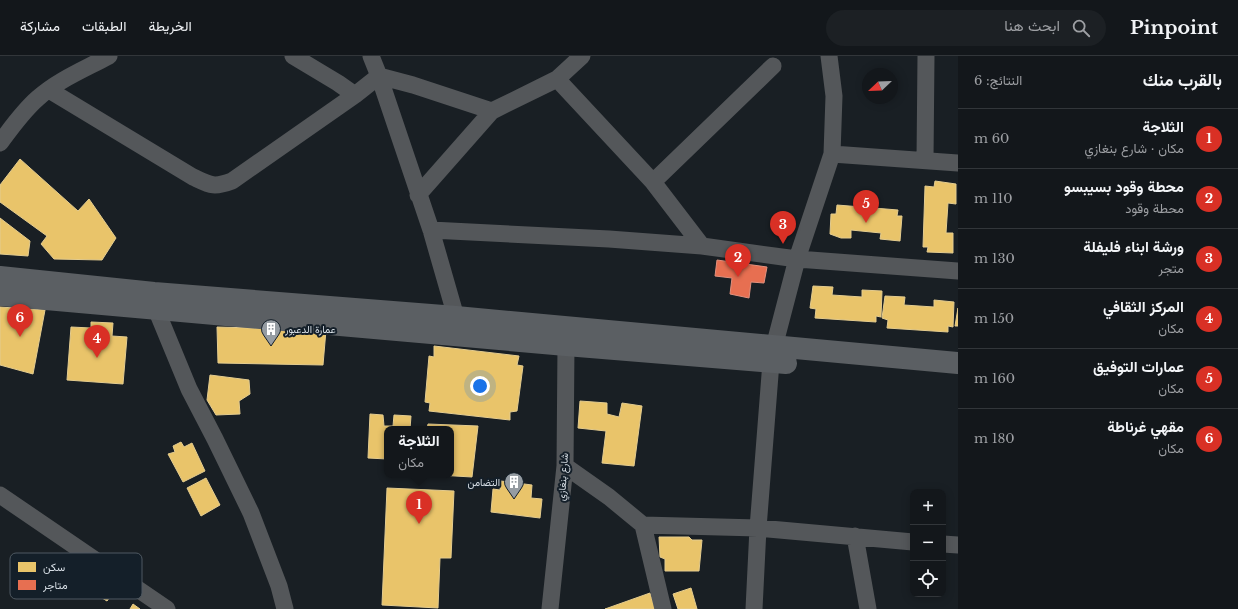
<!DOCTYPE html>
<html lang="ar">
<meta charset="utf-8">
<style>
body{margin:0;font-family:"Libre Baskerville",Vazirmatn,serif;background:#1c2024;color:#f1f3f6;direction:rtl}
.controls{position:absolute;right:12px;bottom:12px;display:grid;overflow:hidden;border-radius:8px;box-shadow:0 2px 10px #0003}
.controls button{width:36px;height:36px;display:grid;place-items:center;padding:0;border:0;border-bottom:1px solid #32363a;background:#13171b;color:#f1f3f6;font:20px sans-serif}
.compass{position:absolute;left:862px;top:12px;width:36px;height:36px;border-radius:50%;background:#13171b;box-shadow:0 2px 10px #0003;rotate:247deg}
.you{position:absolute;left:480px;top:330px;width:14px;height:14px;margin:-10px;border:3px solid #fff;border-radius:50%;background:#1a73e8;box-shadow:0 0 0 6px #1a73e833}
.badge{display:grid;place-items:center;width:26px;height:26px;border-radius:50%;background:#d93025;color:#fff;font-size:13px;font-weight:700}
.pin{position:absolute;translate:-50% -33px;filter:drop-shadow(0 1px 2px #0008)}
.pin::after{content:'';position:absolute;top:21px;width:14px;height:12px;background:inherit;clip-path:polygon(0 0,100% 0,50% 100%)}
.popup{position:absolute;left:384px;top:370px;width:70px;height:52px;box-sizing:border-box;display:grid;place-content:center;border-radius:8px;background:#13171b;filter:drop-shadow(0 1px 3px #0005);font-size:13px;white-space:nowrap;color:#9d9fa3}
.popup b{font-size:15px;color:#f1f3f6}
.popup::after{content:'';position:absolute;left:50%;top:100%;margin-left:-8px;border:8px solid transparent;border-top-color:#13171b}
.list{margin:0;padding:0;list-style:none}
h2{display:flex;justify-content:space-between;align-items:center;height:52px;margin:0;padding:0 16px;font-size:17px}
h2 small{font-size:13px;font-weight:400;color:#9d9fa3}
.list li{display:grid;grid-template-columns:26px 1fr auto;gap:12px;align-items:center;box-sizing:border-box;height:60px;padding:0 16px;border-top:1px solid #32363a}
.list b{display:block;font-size:15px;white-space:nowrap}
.list p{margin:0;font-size:13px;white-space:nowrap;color:#9d9fa3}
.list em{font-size:13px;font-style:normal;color:#9d9fa3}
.icon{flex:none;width:22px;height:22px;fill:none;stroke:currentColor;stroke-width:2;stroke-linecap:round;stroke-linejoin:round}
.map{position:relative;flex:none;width:958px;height:553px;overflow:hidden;direction:ltr}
header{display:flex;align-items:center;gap:24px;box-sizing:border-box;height:56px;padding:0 20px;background:#13171b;border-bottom:1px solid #32363a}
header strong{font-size:19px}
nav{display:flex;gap:22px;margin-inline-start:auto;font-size:14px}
.search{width:280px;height:36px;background:#1c2024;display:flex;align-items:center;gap:10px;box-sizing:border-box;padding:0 14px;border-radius:22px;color:#9d9fa3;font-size:15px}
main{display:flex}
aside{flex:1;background:#13171b}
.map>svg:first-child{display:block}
.homes{fill:#e9c46a;stroke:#e4cc8f}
.shops{fill:#e76f51;stroke:#e2917e}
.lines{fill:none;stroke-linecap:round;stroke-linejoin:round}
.minor{stroke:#54575a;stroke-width:17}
.highway{stroke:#5b5f63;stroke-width:22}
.labels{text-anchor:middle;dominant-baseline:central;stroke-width:4;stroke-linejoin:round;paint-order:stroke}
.poi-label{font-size:10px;fill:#d8dfe6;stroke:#141f29;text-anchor:start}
.street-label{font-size:10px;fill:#d8dfe6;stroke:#141f29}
.key{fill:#141f29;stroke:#4f5962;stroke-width:1}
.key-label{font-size:11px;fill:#d8dfe6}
</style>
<header>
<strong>Pinpoint</strong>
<div class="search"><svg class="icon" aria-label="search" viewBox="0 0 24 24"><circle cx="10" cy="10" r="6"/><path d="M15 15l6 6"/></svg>ابحث هنا</div>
<nav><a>الخريطة</a><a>الطبقات</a><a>مشاركة</a></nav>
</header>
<main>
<aside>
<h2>بالقرب منك<small>النتائج: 6</small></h2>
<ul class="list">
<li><span class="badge">1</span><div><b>الثلاجة</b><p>مكان · شارع بنغازي</p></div><em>60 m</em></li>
<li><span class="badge">2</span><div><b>محطة وقود بسيبسو</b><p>محطة وقود</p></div><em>110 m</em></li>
<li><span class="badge">3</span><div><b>ورشة ابناء فليفلة</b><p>متجر</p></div><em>130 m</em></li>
<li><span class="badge">4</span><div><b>المركز الثقافي</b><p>مكان</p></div><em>150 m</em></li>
<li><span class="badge">5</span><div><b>عمارات التوفيق</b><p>مكان</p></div><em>160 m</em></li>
<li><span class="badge">6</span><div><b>مقهي غرناطة</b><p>مكان</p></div><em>180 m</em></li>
</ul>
</aside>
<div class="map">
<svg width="958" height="553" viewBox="0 0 958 553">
<rect width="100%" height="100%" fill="#191f24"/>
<path class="homes" d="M20 103 78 155 89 143 116 182 102 204 54 203 41 188 47 180 0 146V129Z
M935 125 956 128V148L948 147 946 177H953V197L927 196 928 191H923L925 130 934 131Z
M837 149 898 154 897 160H902L900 185 880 183 881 177 851 174V182H841L830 178 831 158H836Z
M0 162 30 185 28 200 0 198Z
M813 230 833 231 832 239 862 241V234L882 235 881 261 876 260V266L815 262 816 253 810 252Z
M885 240 905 241 904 249 934 251V244L954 246 953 271 948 270V276L887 272 888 264 882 262Z
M0 251 45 254 33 318 0 309Z
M958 252V270H955Z
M91 266 113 267 112 280 127 281 123 328 67 324 71 271 91 272Z
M217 271 326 274 323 309 218 307Z
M434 290 519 300 517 309 523 310 517 355 510 356V364L429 355 430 347 425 346 429 300 434 301Z
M210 319 249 324 250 338 239 345 240 358 216 359 207 344Z
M580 345 607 347V358L619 361 622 347 642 350 634 410 602 407 606 375 578 372Z
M370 358 383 359 384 370H393L394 359 411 360 410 373H387V403L368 402Z
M428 368 478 370 472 421 438 419H451V373H427Z
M181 386 184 391 192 387 205 415 183 426 168 398 175 396 173 390Z
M206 422 220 449 201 460 187 432Z
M501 425 532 429 531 442 542 443 540 462 491 456 493 433 500 434Z
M387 432 454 435 451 502H440L438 552 382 549Z
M659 481H689L692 484H702L699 515H665V503L660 501Z
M100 524 115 534 107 545 92 536Z
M691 532 697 553H678L673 538Z
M650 537 655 553H605Z
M133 548 140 553H130Z"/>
<path class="shops" d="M717 204 767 211 764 227 751 226 749 242 730 238 732 222 715 220Z"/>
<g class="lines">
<path class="minor" d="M293 0 338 27 355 39
M371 0 379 20 431 174 456 261
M557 23 653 126 702 190
M49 34 193 121C210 129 213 132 232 125L355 39 379 20 413 29 492 55
M0 87C11 72 23 55 38 42 58 24 85 13 109 0
M832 98 958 107
M925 104 926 0
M653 126 773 10
M418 139 492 55 557 23 582 0
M431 174 609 183 702 190 797 203 958 215
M155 243 156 253 189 333 215 383 251 457 279 530 285 553
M565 410 609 441 643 469 663 553
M0 439 167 553
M643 469 758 472 913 486
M855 480 868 553
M943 488 958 489
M550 553 565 410 566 289
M754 553 758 472 771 306 774 291 797 203 832 98 834 40 829 0"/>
<path class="highway" d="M0 221 154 237 456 261 958 307
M0 239 566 289 786 307"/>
</g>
<defs>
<g id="building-pin" transform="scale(1)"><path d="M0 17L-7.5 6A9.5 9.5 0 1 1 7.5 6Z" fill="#959ca2" stroke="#141f29"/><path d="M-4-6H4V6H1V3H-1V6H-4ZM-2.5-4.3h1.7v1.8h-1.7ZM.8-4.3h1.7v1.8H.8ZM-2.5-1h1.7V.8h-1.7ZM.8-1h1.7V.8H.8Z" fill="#fff"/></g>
</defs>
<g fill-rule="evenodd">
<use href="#building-pin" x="271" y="273"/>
<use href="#building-pin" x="514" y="426"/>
</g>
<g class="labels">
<g class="poi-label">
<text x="285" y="273">عمارة الدعبور</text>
<text x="500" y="426" text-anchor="end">التضامن</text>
</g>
<g class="street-label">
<text transform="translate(563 421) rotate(-86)">شارع بنغازي</text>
</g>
</g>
<rect x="10" y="497" width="132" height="46" rx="6" class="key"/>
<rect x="18" y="506" width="18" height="10" fill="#e9c46a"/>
<rect x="18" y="524" width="18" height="10" fill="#e76f51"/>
<g class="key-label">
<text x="43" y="515">سكن</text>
<text x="43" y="533">متاجر</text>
</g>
</svg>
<div class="controls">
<button>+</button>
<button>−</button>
<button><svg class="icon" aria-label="locate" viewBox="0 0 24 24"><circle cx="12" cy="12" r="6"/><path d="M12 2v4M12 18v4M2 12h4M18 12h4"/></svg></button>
</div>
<svg class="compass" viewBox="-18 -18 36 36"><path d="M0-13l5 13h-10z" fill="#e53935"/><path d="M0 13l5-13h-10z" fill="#9d9fa3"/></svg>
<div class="you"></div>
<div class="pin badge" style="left:419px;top:468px">1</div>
<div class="popup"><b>الثلاجة</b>مكان</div>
<div class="pin badge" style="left:738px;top:221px">2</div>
<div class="pin badge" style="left:783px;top:188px">3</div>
<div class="pin badge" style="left:97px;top:302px">4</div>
<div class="pin badge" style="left:866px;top:167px">5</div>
<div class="pin badge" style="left:20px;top:281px">6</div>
</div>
</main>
